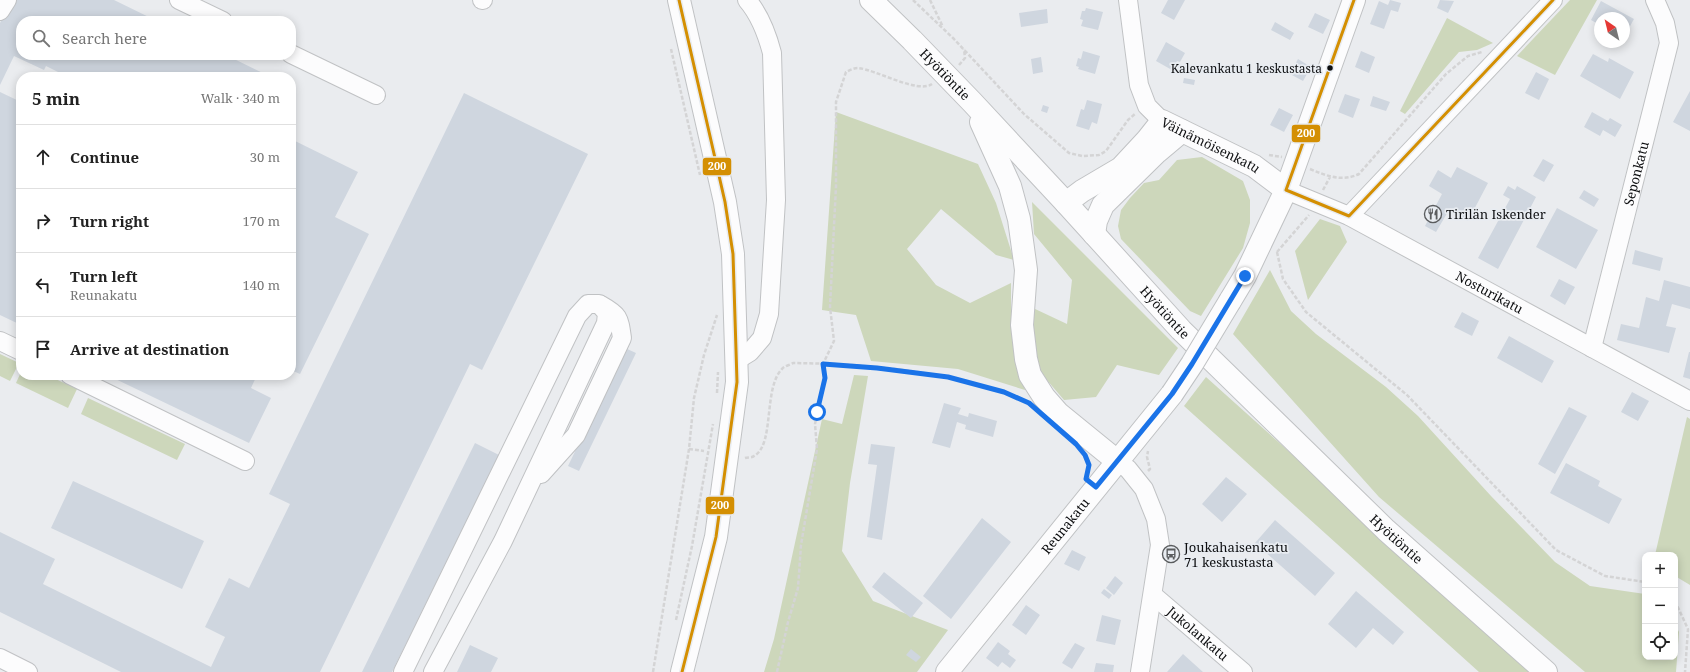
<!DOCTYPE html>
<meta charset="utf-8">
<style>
body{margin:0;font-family:"Noto Serif",serif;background:#f6f6f6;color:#222}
.controls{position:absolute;right:12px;bottom:12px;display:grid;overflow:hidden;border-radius:8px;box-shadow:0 2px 10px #0003}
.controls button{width:36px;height:36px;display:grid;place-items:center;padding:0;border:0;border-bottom:1px solid #e0e0e0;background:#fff;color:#222;font:20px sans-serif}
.compass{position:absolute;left:1594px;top:12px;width:36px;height:36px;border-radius:50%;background:#fff;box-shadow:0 2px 10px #0003;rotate:325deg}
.stop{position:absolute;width:12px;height:12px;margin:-9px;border:3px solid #1a73e8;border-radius:50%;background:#fff}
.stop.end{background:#1a73e8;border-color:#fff;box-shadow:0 1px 4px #0008}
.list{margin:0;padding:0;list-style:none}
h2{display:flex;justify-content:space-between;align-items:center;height:52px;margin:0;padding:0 16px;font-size:17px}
h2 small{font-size:13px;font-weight:400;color:#767676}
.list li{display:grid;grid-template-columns:26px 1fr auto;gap:12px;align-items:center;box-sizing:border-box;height:64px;padding:0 16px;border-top:1px solid #e0e0e0}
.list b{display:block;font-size:15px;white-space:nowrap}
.list p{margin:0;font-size:13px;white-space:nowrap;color:#767676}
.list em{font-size:13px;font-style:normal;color:#767676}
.icon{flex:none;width:22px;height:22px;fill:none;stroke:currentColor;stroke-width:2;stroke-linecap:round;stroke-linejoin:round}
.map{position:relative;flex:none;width:1690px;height:672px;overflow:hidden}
.search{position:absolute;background:#fff;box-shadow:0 2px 10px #0003;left:16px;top:16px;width:280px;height:44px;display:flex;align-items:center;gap:10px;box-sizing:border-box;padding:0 14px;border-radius:16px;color:#767676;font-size:15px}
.panel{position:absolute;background:#fff;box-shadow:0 2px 10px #0003;left:16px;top:72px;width:280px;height:308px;border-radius:16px}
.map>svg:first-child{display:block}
.green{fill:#cdd7bb}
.building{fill:#cfd6df}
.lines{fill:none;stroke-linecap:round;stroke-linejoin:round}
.minor-casing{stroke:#c0c2c4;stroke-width:20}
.major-casing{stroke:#c0c2c4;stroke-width:24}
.path{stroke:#d4d4d5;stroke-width:2.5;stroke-dasharray:4 2;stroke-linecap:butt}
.minor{stroke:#fcfcfd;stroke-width:18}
.major{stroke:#fcfcfd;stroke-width:22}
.major-bridge-casing{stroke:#c0c2c4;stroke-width:24;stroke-linecap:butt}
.major-bridge{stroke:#fcfcfd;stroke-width:22}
.bus-1-casing{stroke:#e8ecf1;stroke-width:6}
.bus-1{stroke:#d48f02;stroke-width:3}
.route{stroke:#1a73e8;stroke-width:5}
.bus-dot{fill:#0d0e10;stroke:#e8ecf1;stroke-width:1.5}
.labels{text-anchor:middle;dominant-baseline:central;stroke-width:3.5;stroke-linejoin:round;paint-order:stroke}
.bus-label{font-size:12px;fill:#0d0e10;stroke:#e8ecf1;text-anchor:end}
.street-label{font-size:13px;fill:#0d0e10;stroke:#e8ecf1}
.poi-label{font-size:13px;fill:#0d0e10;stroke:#e8ecf1;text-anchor:start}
.line-badge{stroke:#e8ecf1;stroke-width:1.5}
.badge-label{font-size:11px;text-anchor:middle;font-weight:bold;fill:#fff}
</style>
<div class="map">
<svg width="1690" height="672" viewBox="0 0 1690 672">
<rect width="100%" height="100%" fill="#eaecef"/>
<path class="green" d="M1570 0H1597L1555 75 1517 56Z
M1447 18 1493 43 1477 50 1459 52 1405 114 1400 111Z
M836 112 978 164 996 203 1014 260 996 255 941 209 907 249 936 285 970 303 1011 283V327L1025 390 958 369 871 361 856 315 822 310Z
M1202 157 1243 181 1250 200V223L1243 248 1201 316 1190 311 1121 239 1118 226 1121 210 1130 198 1144 183 1159 180 1177 160Z
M1032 202 1178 348 1159 375 1117 365 1096 397 1064 400 1040 372 1030 346 1033 308 1067 324 1072 280 1034 234Z
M1320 219 1340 226 1347 242 1308 300 1295 251Z
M1270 270 1291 311 1316 334 1386 387 1418 416 1491 496 1555 562 1590 586 1645 594V657H1675V624L1679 632 1676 672H1585L1379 497 1233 334Z
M0 354 19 363 10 381 0 376Z
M21 372V375H47L77 389 68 408 16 383Z
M854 375 868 376 850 483 842 551 873 601 948 630 917 672H764L774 639 822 419 842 424Z
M1206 377 1534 672H1479L1184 406Z
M88 398 185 444 177 460 81 414Z
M1687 417 1690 419V585L1675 576V555H1655Z"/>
<path class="building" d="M11 0H114L157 21H21V55H226L271 77H127L121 74 120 77H68L46 66 44 70 14 56 0 85V23Z
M1168 0H1185L1174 20 1161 13Z
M1390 0 1401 3 1398 12 1391 10 1384 29 1370 24 1379 1 1388 5Z
M1440 0 1454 1 1448 13 1437 8Z
M1601 1 1634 19 1624 37V18H1600V25L1591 20Z
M1086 8 1103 12 1098 30 1081 26 1083 20 1080 19 1082 11H1085Z
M1047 9 1048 23 1021 27 1019 13Z
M1315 13 1330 20 1323 34 1308 27Z
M1275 22 1294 33 1290 40 1271 30Z
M1166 42 1185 53 1180 62 1177 61 1172 70 1156 61Z
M1083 51 1100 56 1095 74 1078 69 1079 67 1076 66 1078 58 1081 59Z
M1361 51 1375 57 1369 73 1355 67Z
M1593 54 1608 62 1609 58 1634 72 1620 99 1580 76Z
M1041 57 1043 72 1033 74 1031 59Z
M1298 59 1311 67 1303 81 1290 74Z
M1536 72 1549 79 1539 100 1525 93Z
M1184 78 1195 80 1194 85 1183 83Z
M1690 91V131L1673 122Z
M0 92 21 102V325L0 315Z
M464 93 588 154 482 370 470 364 320 672H121L0 612V532L55 559 43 584 211 667 225 637 205 627 229 578 249 588 290 504 269 494Z
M1345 94 1360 99 1353 118 1338 112Z
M1373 96 1390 102 1386 111 1370 106Z
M1087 100 1102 104 1097 124 1092 122 1089 130 1076 126 1081 109 1084 110Z
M1043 105 1049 107 1047 113 1041 111Z
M1279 108 1293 115 1284 132 1270 125Z
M1592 112 1608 121 1610 118 1622 125 1615 137 1603 130 1600 136 1584 127Z
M291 139 358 172 335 217 369 234 300 374 291 370Z
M1543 159 1554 165 1544 182 1533 176Z
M1457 167 1488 183 1468 221 1449 210 1436 232 1425 226 1442 194 1429 186 1438 170 1451 178Z
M1508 186 1515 190 1517 186 1536 197 1498 269 1478 258 1510 199 1503 195Z
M1584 190 1599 199 1594 207 1579 198Z
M1557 208 1598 230 1576 269 1536 247Z
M1635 250 1663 258 1660 271 1632 264Z
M1559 279 1575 287 1565 305 1550 296Z
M1664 280 1690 287V309L1672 304 1666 326 1676 328 1669 353 1617 340 1621 324 1639 328 1646 297 1659 301Z
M1462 312 1479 321 1472 336 1454 327Z
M1509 336 1554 361 1542 383 1497 358Z
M625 348 636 353 579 471 568 466Z
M1689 352H1690V379L1683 377Z
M107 375H257L251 388 271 398 249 443Z
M1632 392 1649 401 1638 421 1621 412Z
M944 403 961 408 958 414 968 417 969 413 997 421 993 437 965 429 966 425 957 422 950 448 932 443Z
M1569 407 1587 416 1555 474 1538 464Z
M475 443 499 455 392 672H362Z
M871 444 895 447 882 540 867 537 877 465 868 464Z
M1566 463 1600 481 1598 486 1622 499 1609 524 1550 493Z
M1226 477 1247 494 1222 522 1202 504Z
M73 481 204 541 182 589 51 528Z
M982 518 1011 542 951 619 923 596Z
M1275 520 1335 573 1315 596 1255 543Z
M1072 550 1086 557 1079 571 1064 564Z
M884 572 923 603 911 618 872 587Z
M1115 576 1123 583 1114 595 1106 588Z
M1104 589 1112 595 1109 599 1101 593Z
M1356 591 1404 632 1393 645 1373 628 1356 648 1328 624Z
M1026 605 1040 615 1026 635 1012 625Z
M1102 615 1121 620 1115 645 1096 641Z
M998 642 1010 651 1008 654 1016 660 1010 668 1002 662 998 667 986 658Z
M1075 643 1085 648 1072 669 1062 663Z
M470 645 498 658 491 672H457Z
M911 649 921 657 916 662 906 655Z
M1183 654 1203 672H1167Z
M1096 663 1114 665 1113 672H1094Z"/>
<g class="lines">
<g class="minor-casing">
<g id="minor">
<path d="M179 0 223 21"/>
<path d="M482 0H483"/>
<path d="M1128 0 1139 85 1147 106 1162 121"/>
<path d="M0 11 7 0"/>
<path d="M291 54 376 95"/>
<path id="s1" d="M1286 190 1349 216 1690 401"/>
<path d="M1349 216 1553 0"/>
<path d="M0 341 21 351"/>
<path id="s2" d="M1592 348 1669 43 1665 23 1655 0"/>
<path d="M737 360 750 352 762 338 769 314 776 200 772 53C767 34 760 15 747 0"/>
<path d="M70 375 245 461"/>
<path d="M1117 461 1128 469 1144 489 1156 519 1160 545 1140 672"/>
<path d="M541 474 576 435 622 338C619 317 619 315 601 305"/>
<path id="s3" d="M1153 595 1243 672"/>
<path d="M0 658 28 672"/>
<path d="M403 672 577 316 588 304H599L607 313 606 323 503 541 433 672"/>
</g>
</g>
<g class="major-casing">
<g id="major">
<path d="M679 0 725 202 733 254 737 382 716 537 682 672"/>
<path id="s4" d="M871 0 912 40 972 102 1066 203 1181 330 1386 530 1546 672"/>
<path d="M981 122 1010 186 1019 219 1026 270 1022 325 1026 359 1030 375 1044 397 1058 413 1117 461"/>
<path id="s5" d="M1066 203 1082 191 1121 168 1147 140 1162 121 1254 166 1286 190"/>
<path d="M1094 234 1096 221 1103 205 1157 152 1182 131"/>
<path d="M1230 301 1245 276 1286 190 1354 0"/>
<path id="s6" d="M947 672 1172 394"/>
</g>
</g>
<path class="path" d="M913 0 954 39 1024 114 1069 153 1082 156 1099 155 1106 151 1128 120 1136 113
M930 0 943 27
M671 49 700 175
M959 65 965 58 964 49
M1269 155 1282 157
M1310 169C1327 176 1342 182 1359 174L1446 74 1468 56 1482 52
M1323 190 1330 177
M1277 252 1283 279 1306 312 1407 395 1556 550 1605 576 1645 582
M1277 252 1309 215
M717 393 718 372
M689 449 704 451
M1086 457 1089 465 1088 469
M745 458C748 457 752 458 754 456 775 445 763 388 782 369 784 366 790 365 793 363 872 364 954 371 1027 402
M1148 471 1150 469 1147 457 1148 451
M1675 601 1688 629 1685 672
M676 620 692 546 713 424
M653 672 689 449 694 398 704 355 717 315
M777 672 788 622 798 588 801 545 817 449 815 424 825 378 823 364 834 341 830 307 836 186V102L846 72C850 70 854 68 858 68 877 70 918 94 932 84"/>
<use href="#minor" class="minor"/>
<use href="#major" class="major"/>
<g class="major-bridge-casing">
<path id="major-bridge" d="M1172 394 1192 364 1230 301"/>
</g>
<use href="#major-bridge" class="major-bridge"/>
<g class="bus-1-casing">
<path id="bus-1" d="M679 0 725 202 733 254 737 382 716 537 682 672
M1354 0 1286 190 1349 216 1553 0"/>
</g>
<use href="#bus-1" class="bus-1"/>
</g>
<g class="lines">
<path class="route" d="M817 412 825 378 823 364 877 368 948 377 1004 392 1029 403 1076 444 1085 455 1089 465 1086 479 1096 487 1172 394 1192 364 1245 276"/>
</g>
<defs>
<g id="restaurant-ring" transform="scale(0.9)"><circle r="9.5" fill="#e8ecf1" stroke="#5a5c5e" stroke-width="1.5"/><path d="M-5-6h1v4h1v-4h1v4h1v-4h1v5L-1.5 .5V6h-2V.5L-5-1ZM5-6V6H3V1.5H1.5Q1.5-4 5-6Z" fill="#5a5c5e"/></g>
<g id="bus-ring" transform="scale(0.9)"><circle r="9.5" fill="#e8ecf1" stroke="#5a5c5e" stroke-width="1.5"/><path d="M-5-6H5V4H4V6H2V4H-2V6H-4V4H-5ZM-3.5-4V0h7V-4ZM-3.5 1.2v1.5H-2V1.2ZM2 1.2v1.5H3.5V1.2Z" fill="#5a5c5e"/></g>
</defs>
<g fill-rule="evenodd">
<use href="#restaurant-ring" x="1433" y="214"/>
<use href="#bus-ring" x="1171" y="554"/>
</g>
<circle class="bus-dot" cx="1330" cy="68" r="3.5"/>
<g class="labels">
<g class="bus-label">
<text x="1322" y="68">Kalevankatu 1 keskustasta</text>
</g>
<g class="street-label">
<text stroke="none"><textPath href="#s4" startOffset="105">Hyötiöntie</textPath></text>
<text stroke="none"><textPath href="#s5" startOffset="182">Väinämöisenkatu</textPath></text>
<text stroke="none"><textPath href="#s2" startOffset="180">Seponkatu</textPath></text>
<text stroke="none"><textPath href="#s1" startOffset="228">Nosturikatu</textPath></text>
<text stroke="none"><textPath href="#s4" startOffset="429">Hyötiöntie</textPath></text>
<text stroke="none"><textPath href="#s6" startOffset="188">Reunakatu</textPath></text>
<text stroke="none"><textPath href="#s4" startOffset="753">Hyötiöntie</textPath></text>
<text stroke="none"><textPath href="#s3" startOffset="59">Jukolankatu</textPath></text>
</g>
<g class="poi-label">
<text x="1446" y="214">Tirilän Iskender</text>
<text x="1184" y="547">Joukahaisenkatu<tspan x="1184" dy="15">71 keskustasta</tspan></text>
</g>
</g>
<g class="line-badge">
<rect x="1291" y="124" width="30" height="19" rx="4" fill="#d48f02"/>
<rect x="702" y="157" width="30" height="19" rx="4" fill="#d48f02"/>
<rect x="705" y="496" width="30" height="19" rx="4" fill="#d48f02"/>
</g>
<g class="badge-label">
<text x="1306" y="137">200</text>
<text x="717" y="170">200</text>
<text x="720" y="509">200</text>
</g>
</svg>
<div class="controls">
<button>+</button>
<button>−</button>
<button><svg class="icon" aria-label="locate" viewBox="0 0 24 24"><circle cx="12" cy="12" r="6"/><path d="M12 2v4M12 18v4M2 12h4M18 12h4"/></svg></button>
</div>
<svg class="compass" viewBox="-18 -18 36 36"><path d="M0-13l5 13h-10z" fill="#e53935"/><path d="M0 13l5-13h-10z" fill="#767676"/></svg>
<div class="stop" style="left:817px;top:412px"></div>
<div class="stop end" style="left:1245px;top:276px"></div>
<div class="search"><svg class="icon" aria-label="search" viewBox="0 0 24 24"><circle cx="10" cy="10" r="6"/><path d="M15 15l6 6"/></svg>Search here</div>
<section class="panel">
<h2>5 min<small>Walk · 340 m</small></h2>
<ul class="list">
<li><svg class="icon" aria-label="ahead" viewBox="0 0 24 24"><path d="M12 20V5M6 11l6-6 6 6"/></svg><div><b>Continue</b></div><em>30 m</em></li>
<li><svg class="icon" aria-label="right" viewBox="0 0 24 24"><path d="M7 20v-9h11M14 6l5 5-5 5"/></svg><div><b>Turn right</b></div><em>170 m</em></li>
<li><svg class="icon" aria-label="left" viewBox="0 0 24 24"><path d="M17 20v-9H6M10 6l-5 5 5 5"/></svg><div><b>Turn left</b><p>Reunakatu</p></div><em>140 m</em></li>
<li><svg class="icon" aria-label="arrive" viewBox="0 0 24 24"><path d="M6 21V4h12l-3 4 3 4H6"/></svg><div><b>Arrive at destination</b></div></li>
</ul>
</section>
</div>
